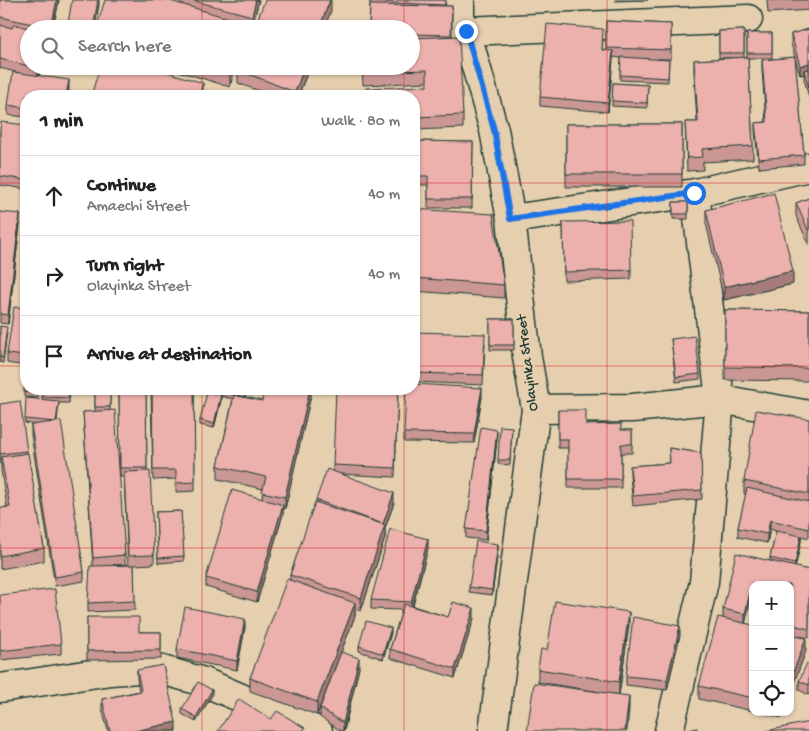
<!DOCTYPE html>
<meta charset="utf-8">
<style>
body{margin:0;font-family:"Gochi Hand",sans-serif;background:#f2f2f2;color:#222}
.controls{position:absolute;right:15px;bottom:15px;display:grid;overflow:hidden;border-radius:10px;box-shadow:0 1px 4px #0004}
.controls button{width:45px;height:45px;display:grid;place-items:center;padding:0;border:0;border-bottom:1px solid #e0e0e0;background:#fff;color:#222;font:25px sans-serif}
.stop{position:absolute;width:15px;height:15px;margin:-11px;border:4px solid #1a73e8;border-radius:50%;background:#fff}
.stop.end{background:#1a73e8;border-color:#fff;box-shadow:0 1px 5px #0008}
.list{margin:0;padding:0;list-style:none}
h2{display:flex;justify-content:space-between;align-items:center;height:65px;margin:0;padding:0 20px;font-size:21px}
h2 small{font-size:16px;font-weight:400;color:#767676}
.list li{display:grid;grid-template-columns:32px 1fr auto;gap:15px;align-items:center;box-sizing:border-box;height:80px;padding:0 20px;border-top:1px solid #e0e0e0}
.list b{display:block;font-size:19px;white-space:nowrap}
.list p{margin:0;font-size:16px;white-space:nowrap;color:#767676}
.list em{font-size:16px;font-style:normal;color:#767676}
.icon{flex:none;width:28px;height:28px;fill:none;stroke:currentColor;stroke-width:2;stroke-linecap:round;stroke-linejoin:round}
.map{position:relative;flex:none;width:809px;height:731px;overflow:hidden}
.search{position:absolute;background:#fff;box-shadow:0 1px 4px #0004;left:20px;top:20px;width:400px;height:55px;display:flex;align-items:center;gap:12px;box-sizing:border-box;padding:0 18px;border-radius:28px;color:#767676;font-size:19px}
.panel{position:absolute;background:#fff;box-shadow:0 1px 4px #0004;left:20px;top:90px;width:400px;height:305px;border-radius:20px}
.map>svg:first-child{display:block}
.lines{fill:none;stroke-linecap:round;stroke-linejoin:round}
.street-casing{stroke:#1f3d34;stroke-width:31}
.street{stroke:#e6cfaf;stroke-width:28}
.wall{fill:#cb9795;stroke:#1f3d34}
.shaded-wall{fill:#a57b79;stroke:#1f3d34}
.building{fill:#ecb0ad;stroke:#1f3d34}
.route{stroke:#1a73e8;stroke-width:6}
.grid{fill:none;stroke:#d62828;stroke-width:1;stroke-opacity:0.55}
.labels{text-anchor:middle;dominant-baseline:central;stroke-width:5;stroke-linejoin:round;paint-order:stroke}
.street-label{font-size:15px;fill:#1f3d34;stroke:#e6cfaf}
</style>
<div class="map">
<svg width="809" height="731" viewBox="0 0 809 731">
<rect width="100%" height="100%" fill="#e6cfaf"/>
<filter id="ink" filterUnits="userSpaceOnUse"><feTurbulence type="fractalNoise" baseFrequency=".02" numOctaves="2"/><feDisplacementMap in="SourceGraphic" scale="10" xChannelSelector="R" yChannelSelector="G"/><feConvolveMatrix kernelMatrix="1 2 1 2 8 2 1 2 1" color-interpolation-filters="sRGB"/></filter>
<g filter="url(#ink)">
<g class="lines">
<g class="street-casing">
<path id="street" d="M460 0V17L466 31 494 130 511 219 527 357 536 409 493 731
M466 31 748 19
M511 219 695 193 809 167
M536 409 633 408 720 399 809 415
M0 688 110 671 155 668 204 682 318 731
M669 731 704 582 720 399 695 193"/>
</g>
<use href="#street" class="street"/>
</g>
<path class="wall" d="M0 0H59L53 29H29L41 66 39 76 69 90 68 96H26V117L8 115V105L19 73 0 68Z
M105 0H173L172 2 180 4V0H259L252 26 245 24V29Z
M370 0H446L445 6H452V37L463 115V128L414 130V96L427 86V82L363 85 362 66H411V29H369Z
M615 0H648L615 1Z
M767 0H809V10L768 13Z
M606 21 671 24V59H658L669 60 668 82 620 80 621 58 613 57 608 112 540 106V97L603 39 602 50H606Z
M809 29V98L804 79V74L800 75 795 59 804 155V164L759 168 755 132V123L766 122 762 70V60L795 57 791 44V34Z
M744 30V57H747V33H772V58H748L753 146V159L703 162V170L687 171 685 122H697L694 73V60L733 58H719V31Z
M162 66H236L230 87Z
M240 66H310L298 96H272L238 83V70Z
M613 83 648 85 647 108 612 106Z
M566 124H682V187H566Z
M26 125V189L0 185V130Z
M414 141 473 142 472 208H428V185H414Z
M809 198V245L796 216V203Z
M673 202H688V219H673Z
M414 209 504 285V298L414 291Z
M706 210 793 284 724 300 706 223Z
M0 212 20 224 8 324 0 323Z
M563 222 631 270V279L564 281Z
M26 308V366L7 363V354Z
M725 310 809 311V381L725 380Z
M490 319H514V350H490Z
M0 326 7 332 3 363 0 362Z
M414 332 485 343 483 385 414 382Z
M671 339 700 374V379L676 382Z
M25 375 38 389V398L24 397Z
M43 389H70L69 403H59L57 421 84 572V581L55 586 31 435V425H36L25 423V419L42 399Z
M95 389H110V411L125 555V565H113H128L124 477H120L119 389H146L147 471 154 555V564L134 565 135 610 88 612V603L93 566 83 412H95Z
M151 389H194L195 491 176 492V479L153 480Z
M214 389 262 401 311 389V395L285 509H283V514L257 602 206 587V578L262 499 263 489 218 479V466L233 399 221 396V400L214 428 200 425V420L214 394Z
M398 389 395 477 341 474 394 503 385 528V538L361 611 355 609V616L341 652 359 668 344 731H341L320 717V708L317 715 250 691V678L290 580V575L316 503V500L333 472V465Z
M482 397 474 443 404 442V433Z
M0 404 27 451 44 548V561L0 569V508L7 507 1 470V464H0Z
M558 410 586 425 621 430H632V453H621V488H568V448H558Z
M809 419V538L801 536V541L795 567 809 570V638L790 634V585H753V593H752L745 624 753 625V711L699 699V686L723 618V609L770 561V558L776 531 770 529 767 543 738 537V528L746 494H744V481Z
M512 427 510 465 498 464V460Z
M497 439 486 540 466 538V529Z
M669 448 701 453 702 499 633 506 630 475V466L670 463Z
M181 511 184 561 158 563 156 512Z
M428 548 413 606 448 617 474 618 455 678 390 658V649L402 610 371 609V600Z
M498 549 492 595 469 592V587Z
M0 595 61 644V654L0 660Z
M87 617 139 632H161V659L87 660Z
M629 625 619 695 538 682V669L547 650Z
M245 628 237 670 177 658V649Z
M391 633 383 659 359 651V646Z
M680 635 667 690 626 685V676Z
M809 664V695L799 690V681Z
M137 670 176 731H108L102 709V699L139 691 137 679Z
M212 695 196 722 182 714V709Z
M758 712H784L782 718Z"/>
<path class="shaded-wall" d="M57 0H59L53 29H51Z
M98 0H99V5L95 29H93Z
M256 0H259L252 26V16Z
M330 0H331V11L324 29H319Z
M613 51V60L608 112V103Z
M809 63V73L804 70V74L800 75V66Z
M39 66H41L38 78V69Z
M232 66H236L230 87V74Z
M305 66H310L298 96H295V92Z
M69 80V90L68 96H66Z
M203 83V96H199Z
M20 214V224L8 324V315Z
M793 271V284L724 300V287Z
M482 388V397L474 443V434Z
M310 389H311V395L285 509V497Z
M221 395V400L214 428V424Z
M497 430V439L486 540V531Z
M394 493V503L385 528V538L361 611V598L383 530V524Z
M283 505V514L257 602V592Z
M770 520V529L767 543V534Z
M801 536V541L795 569V564Z
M428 539V548L411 611V602Z
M498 544V549L492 595V590Z
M752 583V593L745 624V614Z
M355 603V616L317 715V702Z
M474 608V618L455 678V669Z
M629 612V625L619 695V682Z
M245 619V628L237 670V661Z
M680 626V635L667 690V680Z
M391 628V633L383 659V654Z
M806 638V651L790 694V681Z
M359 658V668L343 731V723Z
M212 690V695L196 722V717Z
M629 696V709L627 731H625Z
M176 722V731H135Z"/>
<path class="building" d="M0 0H57L51 28 0 17Z
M72 0H98L93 29H67Z
M105 0H167L245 23 244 29H96Z
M191 0H256L252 16Z
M265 0H330L319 29H254Z
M370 0H445V5L370 2Z
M370 5 452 6 451 35 411 34V29H369Z
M606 21 671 24V50L606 48Z
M14 24 31 29H29V66L0 59V25L12 28Z
M547 24 603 29 602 50 613 51 608 103 540 97Z
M809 29V63L800 66 791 34Z
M744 30V53H719V31Z
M747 33H772V53H747Z
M459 36 463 115 414 117V96H366V88L427 86V70L363 72V66H411V38Z
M621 57 669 60 668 78 620 75Z
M748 57 753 146 702 149 703 157 687 158 685 122H698L694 60Z
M795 57 804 155 759 159 755 123 767 122 762 60Z
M29 66H39L38 69Z
M100 66H148L203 83 199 96H91Z
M204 66H232L230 74Z
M240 66H305L295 92 238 70Z
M809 69V88L804 70Z
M13 72 69 80 66 96H26V108L8 105Z
M613 83 648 85 647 103 612 101Z
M1 122 26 125V180L0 176V130Z
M566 124H682V174H566Z
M414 141 473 142 472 199H428V176H414Z
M774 193 793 271 724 287 706 210Z
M809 198V232L796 203Z
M673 202H688V214H673Z
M414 209 493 214 504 285 414 278Z
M0 212 20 214 8 315 0 314Z
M630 221 631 270 564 272 563 222Z
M14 307 26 308V356L7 354Z
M725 310 809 311V368L725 367Z
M490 319H514V345H490Z
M0 326 7 327 3 358 0 357Z
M414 332 485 334 483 375 414 373Z
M695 336 700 374 676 377 671 339Z
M25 375H26V389H38V393L24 392Z
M414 384 482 388 474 434 404 433 406 389H414Z
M43 389H70L69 398 42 397Z
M95 389H110V407H95Z
M119 389H146L147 468H120Z
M152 389H194L195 482 176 483V470H153Z
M214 389H246L244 397 214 390Z
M264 389H310L285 497 262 492 266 477 218 466 234 395 262 401Z
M336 389H398L395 468 333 465Z
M207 392 221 395 214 424 200 420Z
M26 398 59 401 56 422 25 419Z
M20 401 27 451 0 454V404Z
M115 410 125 555 93 558 83 412Z
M558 410H586V425L621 424V430H632V444H621V479H568V439H558Z
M756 410 809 419V494L744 481Z
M61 421 84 572 55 577 31 425Z
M500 426 512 427 510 460H498Z
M481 427 497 430 486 531 466 529Z
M669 448 701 453 702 490 633 496 630 466 670 463Z
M28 453 44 548 0 556V508L10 507 1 457Z
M327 469 394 493 383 524 316 500Z
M150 471 154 555 128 556 124 472Z
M747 488 809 502V529L770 520 767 534 738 528Z
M232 490 283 505 257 592 206 578Z
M315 502 385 525 361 598 290 575Z
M181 511 184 556 158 558 156 512Z
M390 529 428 539 411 602 371 600Z
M776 531 801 536 795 564 770 558Z
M476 541 498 544 492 590 469 587Z
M736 553 809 570V629L790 624V585H757L752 583 745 614 723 609Z
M134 565 135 601 88 603 90 566Z
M287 579 355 603 317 702 250 678Z
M55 589 61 644 0 651V595Z
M555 601 629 612 619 682 538 669 541 649 547 650Z
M453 602 474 608 455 669 390 649 404 604 448 617Z
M185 607 245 619 237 661 177 649Z
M87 617H139V632H161V650L87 651Z
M633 617 680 626 667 680 626 676Z
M718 617 753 625V698L699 686Z
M366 621 391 628 383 654 359 646Z
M790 635 806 638 790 681Z
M341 652 359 658 343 723 320 708Z
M807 663 809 664V685L799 681Z
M163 665 176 722 135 731H110L102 699 141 691 137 670Z
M198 682 212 690 196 717 182 709Z
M534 683 629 696 625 731H527Z
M239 699 271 719 277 711 305 728 303 731H218Z
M809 722V731H766Z
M697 728V731H685Z"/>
</g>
<g class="lines" filter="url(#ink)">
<path class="route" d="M466 31 494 130 510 219 694 193"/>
</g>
<path class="grid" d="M202 0V29M404 0V29M607 0V731M202 66V96M404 66V96M0 183H26M414 183H809M0 366H26M414 366H809M202 389V731M404 389V731M0 548H809"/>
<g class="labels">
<g class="street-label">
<text transform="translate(528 363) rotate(-97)">Olayinka Street</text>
</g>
</g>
</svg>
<div class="controls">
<button>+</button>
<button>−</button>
<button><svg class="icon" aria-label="locate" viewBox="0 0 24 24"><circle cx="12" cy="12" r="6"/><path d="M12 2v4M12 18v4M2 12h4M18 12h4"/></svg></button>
</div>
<div class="stop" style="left:694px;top:193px"></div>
<div class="stop end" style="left:466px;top:31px"></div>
<div class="search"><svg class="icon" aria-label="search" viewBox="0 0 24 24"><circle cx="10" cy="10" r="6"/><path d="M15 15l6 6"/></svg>Search here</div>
<section class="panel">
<h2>1 min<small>Walk · 80 m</small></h2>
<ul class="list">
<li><svg class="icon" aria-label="ahead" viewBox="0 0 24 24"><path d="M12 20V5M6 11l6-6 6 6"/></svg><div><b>Continue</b><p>Amaechi Street</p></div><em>40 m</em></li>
<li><svg class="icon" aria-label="right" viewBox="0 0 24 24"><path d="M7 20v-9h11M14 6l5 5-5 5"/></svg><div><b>Turn right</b><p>Olayinka Street</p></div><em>40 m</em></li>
<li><svg class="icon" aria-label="arrive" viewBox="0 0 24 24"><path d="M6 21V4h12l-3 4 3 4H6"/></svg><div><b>Arrive at destination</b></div></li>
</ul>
</section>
</div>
